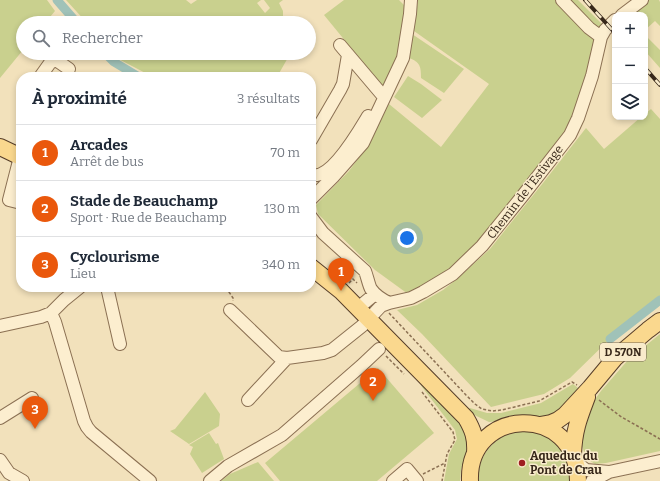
<!DOCTYPE html>
<html lang="fr">
<meta charset="utf-8">
<style>
body{margin:0;font-family:Bitter,serif;background:#f2f2f3;color:#1f2937}
.controls{position:absolute;right:12px;top:12px;display:grid;overflow:hidden;border-radius:8px;box-shadow:0 2px 6px #0003}
.controls button{width:36px;height:36px;display:grid;place-items:center;padding:0;border:0;border-bottom:1px solid #e0e1e3;background:#fff;color:#1f2937;font:20px sans-serif}
.you{position:absolute;left:407px;top:238px;width:14px;height:14px;margin:-10px;border:3px solid #fff;border-radius:50%;background:#1a73e8;box-shadow:0 0 0 6px #1a73e833}
.badge{display:grid;place-items:center;width:26px;height:26px;border-radius:50%;background:#ea580c;color:#fff;font-size:13px;font-weight:700}
.pin{position:absolute;translate:-50% -33px;filter:drop-shadow(0 1px 2px #0008)}
.pin::after{content:'';position:absolute;top:21px;width:14px;height:12px;background:inherit;clip-path:polygon(0 0,100% 0,50% 100%)}
.list{margin:0;padding:0;list-style:none}
h2{display:flex;justify-content:space-between;align-items:center;height:52px;margin:0;padding:0 16px;font-size:17px}
h2 small{font-size:13px;font-weight:400;color:#747a83}
.list li{display:grid;grid-template-columns:26px 1fr auto;gap:12px;align-items:center;box-sizing:border-box;height:56px;padding:0 16px;border-top:1px solid #e0e1e3}
.list b{display:block;font-size:15px;white-space:nowrap}
.list p{margin:0;font-size:13px;white-space:nowrap;color:#747a83}
.list em{font-size:13px;font-style:normal;color:#747a83}
.icon{flex:none;width:22px;height:22px;fill:none;stroke:currentColor;stroke-width:2;stroke-linecap:round;stroke-linejoin:round}
.map{position:relative;flex:none;width:660px;height:481px;overflow:hidden}
.search{position:absolute;background:#fff;box-shadow:0 2px 6px #0003;left:16px;top:16px;width:300px;height:44px;display:flex;align-items:center;gap:10px;box-sizing:border-box;padding:0 14px;border-radius:22px;color:#747a83;font-size:15px}
.panel{position:absolute;background:#fff;box-shadow:0 2px 6px #0003;left:16px;top:72px;width:300px;height:220px;border-radius:16px}
.map>svg:first-child{display:block}
.grass{fill:#c9d08e}
.lines{fill:none;stroke-linecap:round;stroke-linejoin:round}
.canal{stroke:#a0c2b8;stroke-width:9}
.minor-casing{stroke:#8b7053;stroke-width:14}
.major-casing{stroke:#573e29;stroke-width:18}
.path{stroke:#8b7053;stroke-width:1.5;stroke-dasharray:3 2;stroke-linecap:butt}
.minor{stroke:#fceecf;stroke-width:12}
.major{stroke:#fad88e;stroke-width:16}
.rail-casing{stroke:#38281a;stroke-width:4}
.rail{stroke:#f9ebcb;stroke-width:2.5;stroke-dasharray:8;stroke-linecap:butt}
.poi-dot{fill:#9f1e20;stroke:#f9ebcb;stroke-width:1.5}
.labels{text-anchor:middle;dominant-baseline:central;stroke-width:3;stroke-linejoin:round;paint-order:stroke}
.shield{fill:#f9ebcb;stroke:#72624f;stroke-width:1}
.shield-label{font-size:11px;font-weight:bold;fill:#38281a}
.street-label{font-size:12px;fill:#38281a;stroke:#f9ebcb}
.poi-label{font-size:12px;font-weight:bold;fill:#38281a;stroke:#f9ebcb;text-anchor:start}
</style>
<div class="map">
<svg width="660" height="481" viewBox="0 0 660 481">
<rect width="100%" height="100%" fill="#f2e1bb"/>
<path class="grass" d="M0 0H47L55 11 45 23H23V50L0 78Z
M66 0H186L191 4 197 0H261L257 3 265 13 270 8 264 0H283L279 3 283 11V20L280 23H87Z
M344 0H399L405 6 401 47 383 87 324 15Z
M418 0H559L596 39 590 68 567 131 477 245 449 270 408 294 375 270 318 214 316 205 349 171 366 148 389 104 441 147 489 84 414 31Z
M566 0H578L603 25 599 30Z
M648 0H659L660 2V26L655 21 645 30V15H630Z
M412 34 464 69 444 93 421 78C421 66 420 62 409 58Z
M645 35 660 50V68L645 51Z
M112 53H265L268 56 272 53H288L290 54 277 77H153L111 55Z
M408 76 421 84 442 100 422 118 394 97Z
M651 109 660 119V298L616 333 570 378 544 394 491 407 422 334 397 310 417 305 443 290 457 279 490 249 543 183 586 128 604 149 641 117H645V114Z
M660 334V451L606 463 595 464 587 459 581 444 588 409 601 391 628 360Z
M378 368 434 433 377 481H280L265 463Z
M420 383 439 400 467 432 470 442 461 470 460 481H444L449 454 457 439 455 430 422 387Z
M573 384 578 388 562 410 553 417 489 422 466 411 470 408 487 413H501L541 403Z
M205 392 220 414 219 426 189 444 170 431 175 429Z
M529 431 544 435 557 444 566 456 570 481H479C476 459 492 439 513 432 518 431 524 431 529 431Z
M209 433 216 444 218 443 224 459 202 473 190 454 193 447 189 445Z
M258 462 274 481H221L230 474Z"/>
<g class="lines">
<path class="canal" d="M57 0 77 23
M105 53 114 62 139 77
M610 339 660 300"/>
<g class="minor-casing">
<path id="minor" d="M562 0 589 28 601 37
M622 15 642 0
M340 45 384 97
M40 77 50 63 56 60 69 69
M311 140 340 90 343 84 348 55
M20 157 9 200 21 203
M311 175C331 180 359 131 368 116
M311 199 333 177 363 143 403 58 410 14 411 0
M311 217 323 233 365 271C367 276 369 286 371 289 375 295 383 300 389 303
M107 287 120 344
M358 308 375 294
M230 310 279 357 287 358 323 353 332 350 362 326 381 306 389 303 411 298 423 292 453 274 482 246 524 194 570 135 578 118 592 76 601 37 605 30 615 20
M51 313 55 322 84 421 87 427 91 432 150 481
M0 326 41 317 51 313 64 300 80 287
M248 400 287 358
M0 418 32 398
M0 460 9 473 23 481
M576 462 586 470 609 472
M210 481 228 466 282 435 361 366 379 349
M393 481 407 469 417 481
M592 481 609 472 660 461"/>
</g>
<g class="major-casing">
<path id="major" d="M0 147 21 157
M311 267 341 291 466 418C473 430 476 438 475 453
M540 425 551 423 558 420 565 415 590 388 615 358 648 330 660 321
M573 454C574 430 579 418 587 397
M470 481C467 407 577 401 578 481"/>
</g>
<path class="path" d="M311 252 315 255
M349 283 353 279 357 283
M230 287 229 292 233 298V301
M389 313 466 395 475 404 482 409 492 411 502 410 539 401 572 382 577 385
M386 356 404 374
M422 392 453 432 455 440 447 454 442 481
M599 400 620 416 660 439
M423 474 445 463"/>
<use href="#minor" class="minor"/>
<use href="#major" class="major"/>
<g class="rail-casing">
<path id="rail" d="M585 0 615 33
M645 68 660 85"/>
</g>
<use href="#rail" class="rail"/>
</g>
<circle class="poi-dot" cx="522" cy="463" r="4"/>
<g class="labels">
<rect class="shield" x="600" y="343" width="46" height="18" rx="3"/>
<g class="shield-label">
<text x="623" y="352">D 570N</text>
</g>
<g class="street-label">
<text transform="translate(525 192) rotate(-52)">Chemin de l'Estivage</text>
</g>
<g class="poi-label">
<text x="530" y="456">Aqueduc du<tspan x="530" dy="14">Pont de Crau</tspan></text>
</g>
</g>
</svg>
<div class="controls">
<button>+</button>
<button>−</button>
<button><svg class="icon" aria-label="layers" viewBox="0 0 24 24"><path d="M12 4l9 5-9 5-9-5zM3 14l9 5 9-5"/></svg></button>
</div>
<div class="you"></div>
<div class="pin badge" style="left:341px;top:291px">1</div>
<div class="pin badge" style="left:373px;top:401px">2</div>
<div class="pin badge" style="left:35px;top:429px">3</div>
<div class="search"><svg class="icon" aria-label="search" viewBox="0 0 24 24"><circle cx="10" cy="10" r="6"/><path d="M15 15l6 6"/></svg>Rechercher</div>
<section class="panel">
<h2>À proximité<small>3 résultats</small></h2>
<ul class="list">
<li><span class="badge">1</span><div><b>Arcades</b><p>Arrêt de bus</p></div><em>70 m</em></li>
<li><span class="badge">2</span><div><b>Stade de Beauchamp</b><p>Sport · Rue de Beauchamp</p></div><em>130 m</em></li>
<li><span class="badge">3</span><div><b>Cyclourisme</b><p>Lieu</p></div><em>340 m</em></li>
</ul>
</section>
</div>
